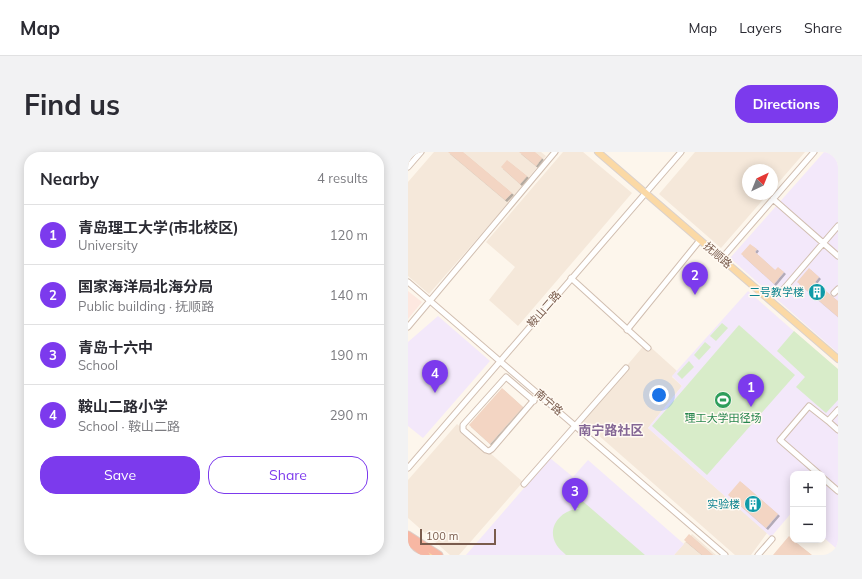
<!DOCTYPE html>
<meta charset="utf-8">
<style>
body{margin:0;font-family:Mulish,"Noto Sans SC",sans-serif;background:#f2f2f3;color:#2b2b33}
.controls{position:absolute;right:12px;bottom:12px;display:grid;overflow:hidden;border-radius:8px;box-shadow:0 2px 10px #0003}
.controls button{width:36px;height:36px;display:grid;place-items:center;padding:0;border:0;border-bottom:1px solid #e1e1e2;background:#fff;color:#2b2b33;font:20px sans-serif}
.compass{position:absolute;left:334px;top:12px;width:36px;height:36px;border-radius:50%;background:#fff;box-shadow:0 2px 10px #0003;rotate:43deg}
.scale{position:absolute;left:12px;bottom:10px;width:76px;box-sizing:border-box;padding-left:4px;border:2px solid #7a5c4d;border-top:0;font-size:11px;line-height:14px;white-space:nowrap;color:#7a5c4d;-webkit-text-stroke:3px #fffaf3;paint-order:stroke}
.you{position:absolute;left:251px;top:243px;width:14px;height:14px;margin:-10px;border:3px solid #fff;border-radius:50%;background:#1a73e8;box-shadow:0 0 0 6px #1a73e833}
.badge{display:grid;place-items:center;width:26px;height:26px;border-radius:50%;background:#7c3aed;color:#fff;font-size:13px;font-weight:700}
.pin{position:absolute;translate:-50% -33px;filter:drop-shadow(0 1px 2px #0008)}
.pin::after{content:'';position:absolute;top:21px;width:14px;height:12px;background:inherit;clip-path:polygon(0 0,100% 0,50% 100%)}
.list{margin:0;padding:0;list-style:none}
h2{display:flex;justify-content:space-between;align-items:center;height:52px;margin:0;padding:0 16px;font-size:17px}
h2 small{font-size:13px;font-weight:400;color:#7c7c81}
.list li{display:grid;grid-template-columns:26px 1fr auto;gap:12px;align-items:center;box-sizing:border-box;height:60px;padding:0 16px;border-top:1px solid #e1e1e2}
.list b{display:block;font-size:15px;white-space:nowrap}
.list p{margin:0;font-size:13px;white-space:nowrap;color:#7c7c81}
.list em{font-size:13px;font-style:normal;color:#7c7c81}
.actions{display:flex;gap:8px;padding:12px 16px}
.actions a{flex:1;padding:9px 0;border:1px solid #7c3aed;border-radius:16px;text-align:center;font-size:14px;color:#7c3aed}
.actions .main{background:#7c3aed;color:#fff}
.map{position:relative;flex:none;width:430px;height:403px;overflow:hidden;border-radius:16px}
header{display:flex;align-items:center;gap:24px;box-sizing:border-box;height:56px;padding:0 20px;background:#fff;border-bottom:1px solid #e1e1e2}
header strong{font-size:19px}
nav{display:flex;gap:22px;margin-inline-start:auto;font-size:14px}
.intro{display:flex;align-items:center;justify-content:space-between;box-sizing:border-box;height:96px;padding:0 24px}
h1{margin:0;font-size:28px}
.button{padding:10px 18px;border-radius:16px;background:#7c3aed;color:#fff;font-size:14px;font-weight:700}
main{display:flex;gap:24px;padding:0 24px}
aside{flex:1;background:#fff;border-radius:16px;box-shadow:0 2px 10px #0003}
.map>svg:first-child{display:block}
.residential{fill:#f5e8da}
.commercial{fill:#fde8e0}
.education{fill:#f3e8fa}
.green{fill:#d8ecc9}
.building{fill:#f3d5c3;filter:url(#shadow)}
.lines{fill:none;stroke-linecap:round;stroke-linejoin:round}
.minor-casing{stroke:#d1beb0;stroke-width:7}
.major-casing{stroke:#dad1cd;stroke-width:8}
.highway-casing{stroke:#dad1cd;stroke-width:9}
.minor{stroke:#fff;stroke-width:5}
.major{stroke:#fbd9a5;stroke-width:6}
.highway{stroke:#f7b7a3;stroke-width:7}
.labels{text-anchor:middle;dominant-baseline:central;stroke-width:3;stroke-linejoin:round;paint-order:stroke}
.street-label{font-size:11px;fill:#7a5c4d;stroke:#fffaf3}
.culture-label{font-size:11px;fill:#0d838f;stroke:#fffaf3;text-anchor:end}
.leisure-label{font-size:11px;fill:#27864d;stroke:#fffaf3}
.quarter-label{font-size:13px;font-weight:bold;fill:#846695;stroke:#fffaf3}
</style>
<header>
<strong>Map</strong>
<nav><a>Map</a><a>Layers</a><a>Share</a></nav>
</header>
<div class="intro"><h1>Find us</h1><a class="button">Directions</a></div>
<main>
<aside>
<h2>Nearby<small>4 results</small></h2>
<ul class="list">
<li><span class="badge">1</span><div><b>青岛理工大学(市北校区)</b><p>University</p></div><em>120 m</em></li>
<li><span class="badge">2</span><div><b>国家海洋局北海分局</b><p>Public building · 抚顺路</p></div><em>140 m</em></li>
<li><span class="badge">3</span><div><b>青岛十六中</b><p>School</p></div><em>190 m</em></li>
<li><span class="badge">4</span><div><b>鞍山二路小学</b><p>School · 鞍山二路</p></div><em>290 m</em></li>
</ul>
<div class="actions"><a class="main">Save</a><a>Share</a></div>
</aside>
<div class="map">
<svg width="430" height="403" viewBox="0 0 430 403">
<defs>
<filter id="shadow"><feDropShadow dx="2" dy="2" stdDeviation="0" flood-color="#0004"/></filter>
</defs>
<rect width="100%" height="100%" fill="#fdf6ec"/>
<path class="residential" d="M26 0H133L138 4 97 55 21 142 0 124V30Z
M155 0H175L224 41 110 174 81 148 107 115 78 90Z
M287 0H397L364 38V18H340V42H360L313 96 251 42Z
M238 191 269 219 264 225 274 234 240 276 359 381 343 403H327L173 268Z
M49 272 115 330 51 403H42L0 366V328Z
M284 382 308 403H266Z"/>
<path class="commercial" d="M0 139 14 150 0 167Z"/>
<path class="education" d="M416 0H430V201L322 106Z
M340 139 430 218V398L415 385V322H385V359L363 385 240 276 274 234 264 224Z
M30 164 82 209 15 286 0 274V190Z
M142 306 165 325 180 308 276 392 266 403H58Z"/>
<path class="green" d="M314 171 320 176 308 189 302 184Z
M331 173 387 223 299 323 244 274Z
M386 179 430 217V248L418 261 388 235 397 225 369 199Z
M297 190 303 195 291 208 286 203Z
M281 209 286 215 274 227 269 222Z
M170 346H171L237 403H158C155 400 150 396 148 392 138 375 154 357 171 357L165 352Z"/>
<path class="building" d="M40 0H55L104 41 97 48Z
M111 0H127L134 6 128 14Z
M99 8 119 24 112 32 93 15Z
M342 92 349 97 347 100 367 118 370 115 376 120 366 132 333 102Z
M401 116 411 125 407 130 430 149V165L389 130Z
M94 236 115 255 82 292 61 273Z
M332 329 370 362 358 376 320 343Z
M281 382 305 403H294L276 388Z
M381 384 385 388 404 403H365Z"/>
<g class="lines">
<g class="minor-casing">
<path id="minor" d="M0 15 13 0
M365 47 430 104
M314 106 406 0
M163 126 240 196
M0 130 317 403
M374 139 430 74
M426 141 430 137
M0 175 147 0
M219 178 292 88
M126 249 98 225 55 273V278L78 298 81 299 84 297 131 242
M430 258 420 269 430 278
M0 316 273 0
M411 322 372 288 401 254 420 269
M415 326 430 339
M116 332 218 216
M350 403 364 387"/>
</g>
<g class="major-casing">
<path id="major" d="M190 0 430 207
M14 395 24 403"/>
</g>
<g class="highway-casing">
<path id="highway" d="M0 383 31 403
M0 389 18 403
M0 400 4 403"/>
</g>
<use href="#minor" class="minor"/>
<use href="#major" class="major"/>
<use href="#highway" class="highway"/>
</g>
<defs>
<g id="building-disc" transform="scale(0.9)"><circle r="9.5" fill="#0f9aa8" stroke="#fffaf3"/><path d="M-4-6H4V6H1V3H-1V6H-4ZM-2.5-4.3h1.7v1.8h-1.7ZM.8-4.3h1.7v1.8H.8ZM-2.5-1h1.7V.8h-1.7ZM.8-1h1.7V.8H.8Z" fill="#fff"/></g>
<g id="stadium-disc" transform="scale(0.9)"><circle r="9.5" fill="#2e9e5b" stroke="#fffaf3"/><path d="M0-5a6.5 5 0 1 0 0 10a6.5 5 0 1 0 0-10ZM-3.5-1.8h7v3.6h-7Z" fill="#fff"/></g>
</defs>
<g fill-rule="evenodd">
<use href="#building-disc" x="409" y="140"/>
<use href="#stadium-disc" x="315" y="248"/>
<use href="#building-disc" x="345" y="352"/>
</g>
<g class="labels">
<g class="street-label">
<text transform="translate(310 103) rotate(41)">抚顺路</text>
<text transform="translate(136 157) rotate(-49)">鞍山二路</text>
<text transform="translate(141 250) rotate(41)">南宁路</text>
</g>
<g class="culture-label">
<text x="396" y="140">二号教学楼</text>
<text x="332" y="352">实验楼</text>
</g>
<g class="leisure-label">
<text x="315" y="266">理工大学田径场</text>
</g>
<g class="quarter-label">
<text x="203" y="278">南宁路社区</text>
</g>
</g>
</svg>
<div class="controls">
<button>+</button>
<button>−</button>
</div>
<svg class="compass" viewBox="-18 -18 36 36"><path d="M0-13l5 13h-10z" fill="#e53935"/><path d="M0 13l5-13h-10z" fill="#7c7c81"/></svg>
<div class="scale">100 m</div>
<div class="you"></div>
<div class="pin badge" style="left:343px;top:255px">1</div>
<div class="pin badge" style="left:287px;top:143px">2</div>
<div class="pin badge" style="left:167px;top:359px">3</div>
<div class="pin badge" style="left:27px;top:241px">4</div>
</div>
</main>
